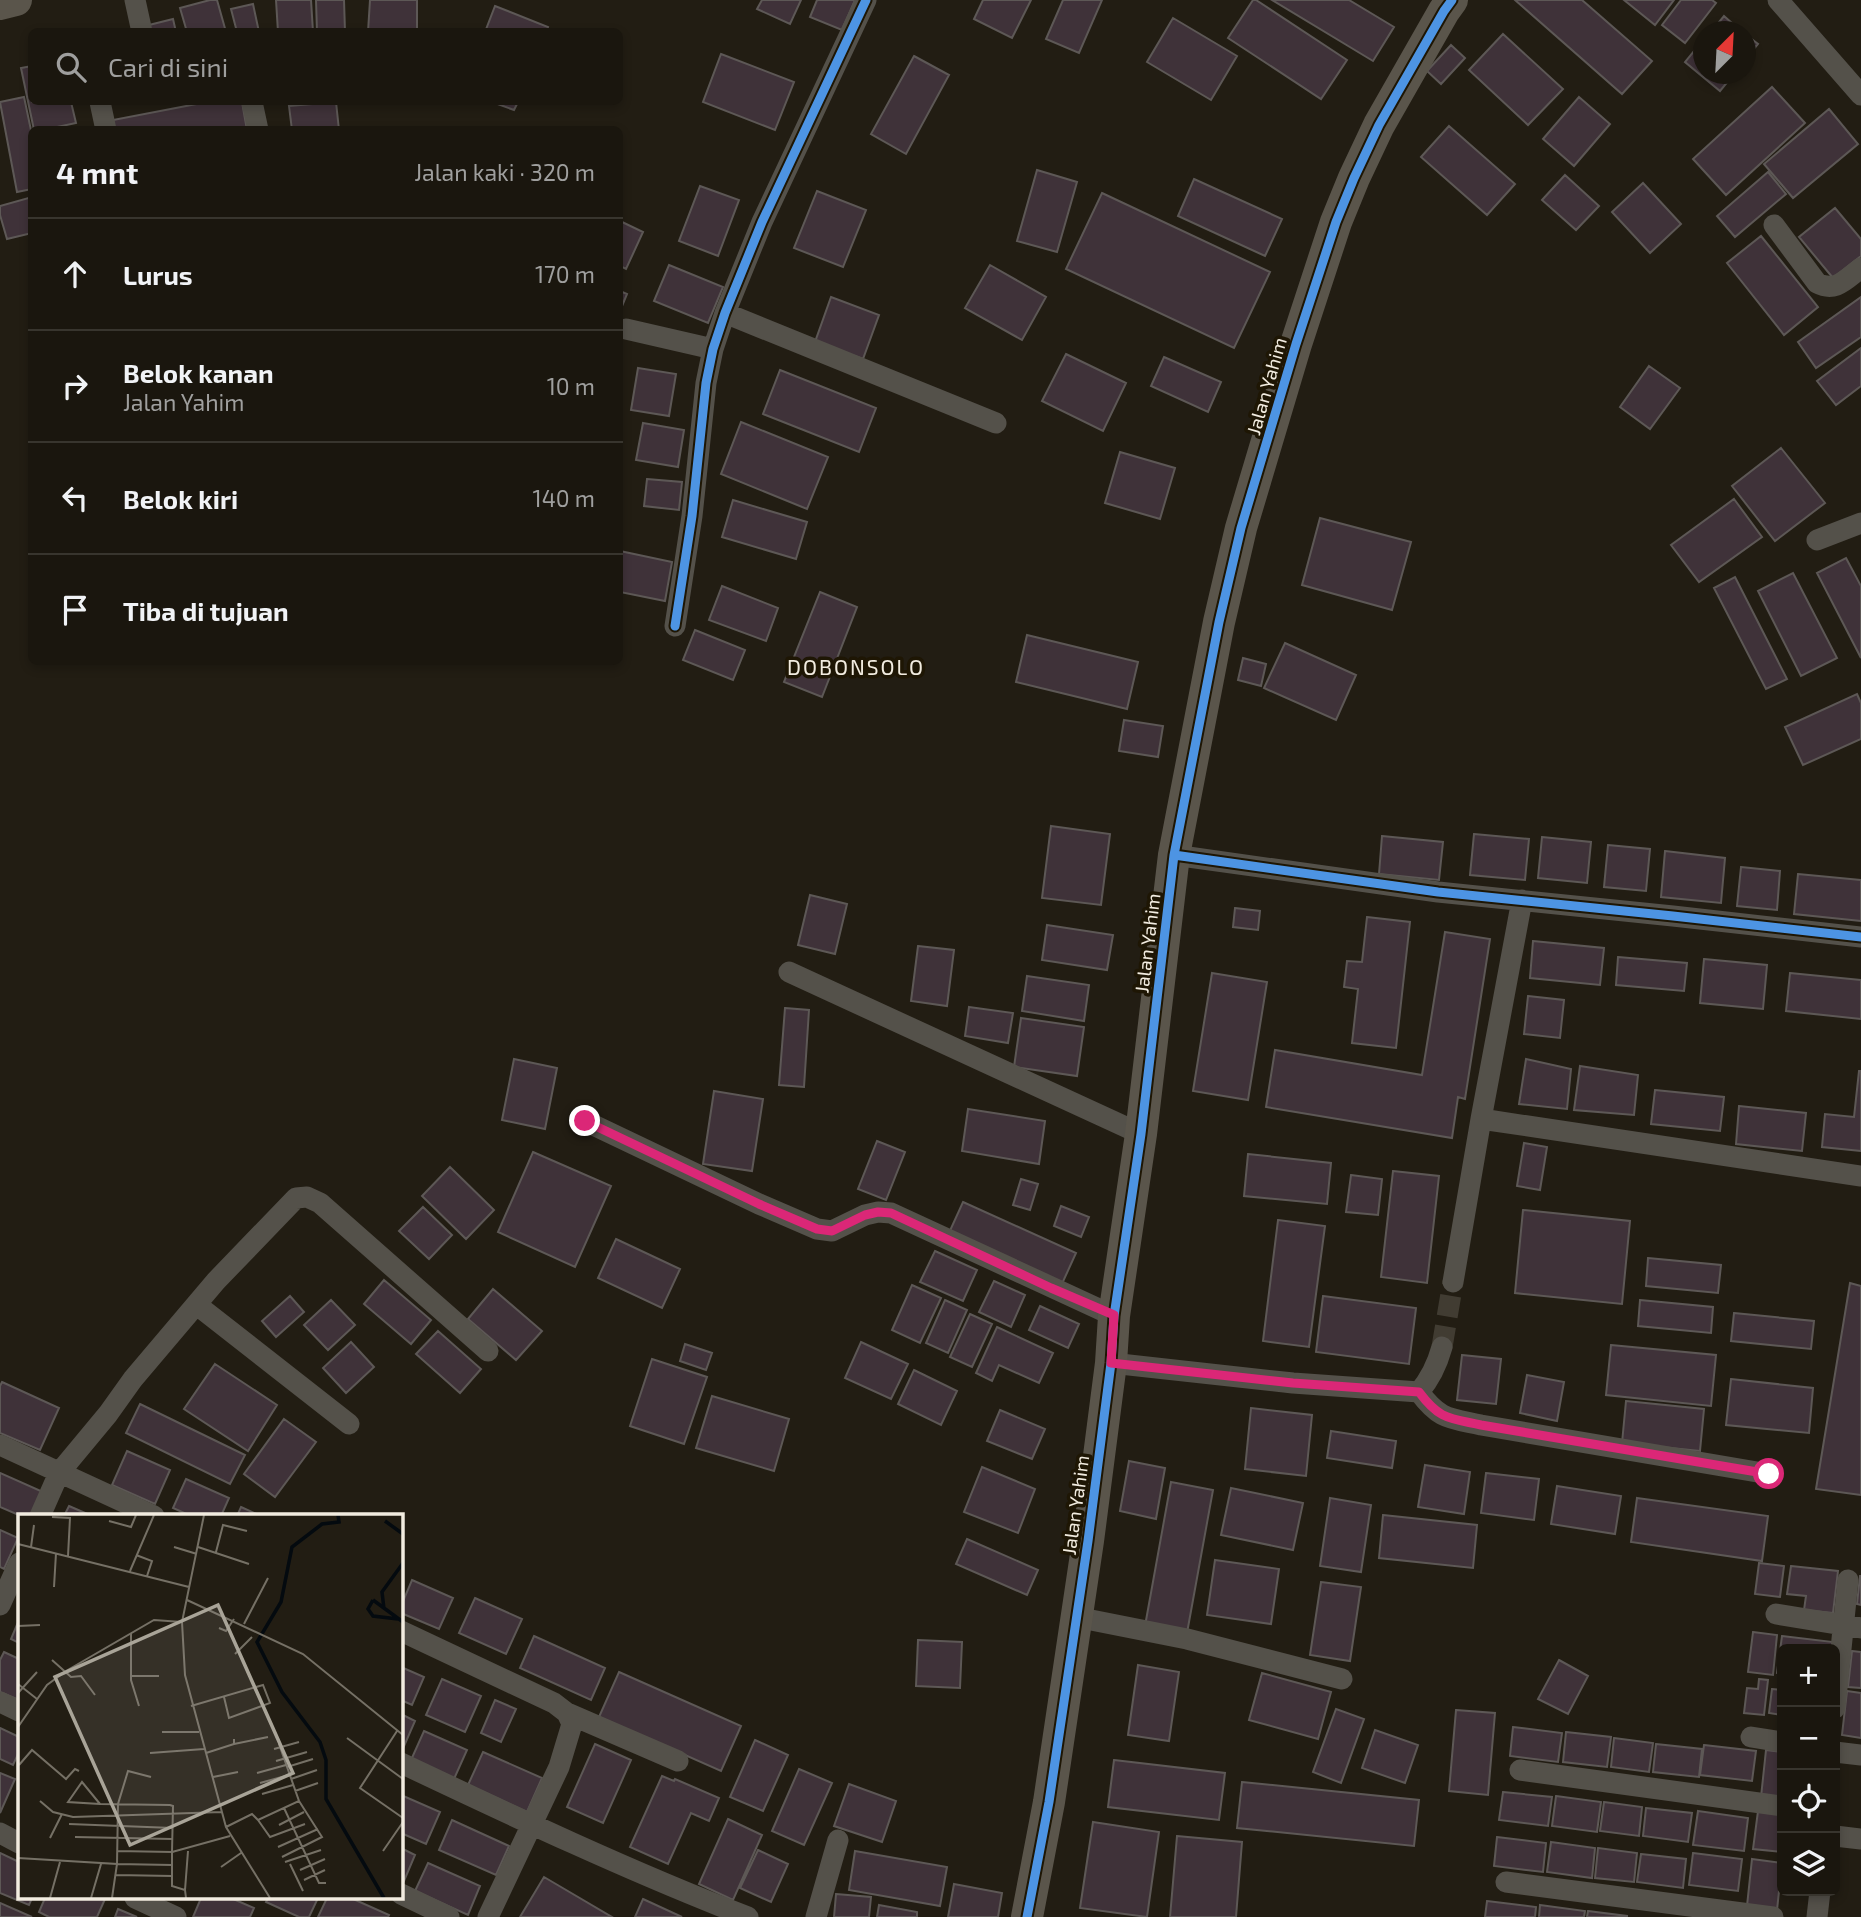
<!DOCTYPE html>
<html lang="id">
<meta charset="utf-8">
<style>
body{margin:0;font-family:"Exo 2",sans-serif;background:#231f17;color:#f1f3f6}
.controls{position:absolute;right:21px;bottom:21px;display:grid;overflow:hidden;border-radius:10px;box-shadow:0 4px 10px #0003}
.controls button{width:63px;height:63px;display:grid;place-items:center;padding:0;border:0;border-bottom:2px solid #38352e;background:#1a160e;color:#f1f3f6;font:35px sans-serif}
.compass{position:absolute;left:1693px;top:21px;width:63px;height:63px;border-radius:50%;background:#1a160e;box-shadow:0 4px 10px #0003;rotate:24deg}
.stop{position:absolute;width:21px;height:21px;margin:-16px;border:5px solid #db2777;border-radius:50%;background:#fff}
.stop.end{background:#db2777;border-color:#fff;box-shadow:0 2px 7px #0008}
.list{margin:0;padding:0;list-style:none}
h2{display:flex;justify-content:space-between;align-items:center;height:91px;margin:0;padding:0 28px;font-size:30px}
h2 small{font-size:23px;font-weight:400;color:#9f9f9e}
.list li{display:grid;grid-template-columns:46px 1fr auto;gap:21px;align-items:center;box-sizing:border-box;height:112px;padding:0 28px;border-top:2px solid #38352e}
.list b{display:block;font-size:26px;white-space:nowrap}
.list p{margin:0;font-size:23px;white-space:nowrap;color:#9f9f9e}
.list em{font-size:23px;font-style:normal;color:#9f9f9e}
.icon{flex:none;width:38px;height:38px;fill:none;stroke:currentColor;stroke-width:2;stroke-linecap:round;stroke-linejoin:round}
.map{position:relative;flex:none;width:1861px;height:1917px;overflow:hidden}
.search{position:absolute;background:#1a160e;box-shadow:0 4px 10px #0003;left:28px;top:28px;width:595px;height:77px;display:flex;align-items:center;gap:18px;box-sizing:border-box;padding:0 24px;border-radius:10px;color:#9f9f9e;font-size:26px}
.panel{position:absolute;background:#1a160e;box-shadow:0 4px 10px #0003;left:28px;top:126px;width:595px;height:539px;border-radius:10px}
.map>svg:first-child{display:block}
.building{fill:#3f3239;stroke:#5d5856;stroke-width:2}
.lines{fill:none;stroke-linecap:round;stroke-linejoin:round}
.street-tunnel{stroke:#413c32;stroke-width:21;stroke-dasharray:21 10;stroke-linecap:butt}
.street{stroke:#54514a;stroke-width:21}
.secondary{stroke:#5a554b;stroke-width:32}
.cycleway-casing{stroke:#1e1604;stroke-width:13}
.cycleway{stroke:#4d94e3;stroke-width:9}
.route{stroke:#db2777;stroke-width:9}
.labels{text-anchor:middle;dominant-baseline:central;stroke-width:7;stroke-linejoin:round;paint-order:stroke}
.street-label{font-size:19px;fill:#f2ece0;stroke:#1e1604}
.neighbourhood-label{font-size:21px;letter-spacing:2px;fill:#f2ece0;stroke:#1e1604}
.inset-river{fill:none;stroke:#040a0f;stroke-width:3.5}
.inset-road{fill:none;stroke:#757065;stroke-width:2}
.view{fill:#a9a498;fill-opacity:0.15;stroke:#a9a498;stroke-width:3.5}
.inset-edge{fill:none;stroke:#f2ece0;stroke-width:3.5}
</style>
<div class="map">
<svg width="1861" height="1917" viewBox="0 0 1861 1917">
<rect width="100%" height="100%" fill="#221d13"/>
<path class="building" d="M210 0H217L226 32H187L180 8Z
M276 0H311L313 32H278Z
M316 0H344L345 32H317Z
M370 0H417V32H368Z
M762 0H801L790 24 757 9Z
M817 0H855L842 30 810 17Z
M983 0H1031L1012 38 974 19Z
M1063 0H1102L1079 53 1046 39Z
M1253 0H1256L1347 60 1321 99 1228 38Z
M1272 0H1349L1394 27 1373 61Z
M1515 0H1582L1652 61 1622 94Z
M1624 0H1674L1655 25Z
M1681 0H1712L1716 3 1685 43 1662 25Z
M253 4 259 32H237L231 9Z
M495 6 548 27 546 32H485Z
M1724 16 1742 32H1711Z
M1173 18 1237 56 1211 100 1147 62Z
M173 19 176 32H151L149 25Z
M1503 34 1563 89 1528 125 1469 70Z
M1745 34 1758 44 1745 60Z
M1703 40V74H1734L1720 91 1685 62Z
M1451 45 1465 58 1441 84 1427 71Z
M721 54 794 82 775 130 703 102Z
M914 56 949 75 906 154 871 134Z
M32 66V102H71L76 123 43 130H34L21 68Z
M1772 87 1805 123 1726 195 1693 159Z
M24 97 32 135V189L17 192 0 102Z
M1579 97 1610 124 1574 166 1543 139Z
M207 102H242L247 130H115L113 120Z
M336 102 339 130H292L289 106Z
M492 102H518L514 110Z
M1829 109 1858 144 1793 198 1764 164Z
M1449 126 1515 184 1487 215 1421 157Z
M1037 170 1077 182 1057 252 1017 241Z
M1768 172 1786 194 1735 237 1717 216Z
M1565 175 1599 206 1576 230 1542 200Z
M1194 179 1282 219 1265 256 1178 216Z
M1643 183 1681 224 1650 253 1612 212Z
M700 186 739 200 718 256 679 241Z
M817 191 866 210 843 267 794 248Z
M1102 193 1270 272 1234 348 1066 269Z
M32 197V233L7 239 0 215V206Z
M1835 208 1861 239V256L1833 278 1799 237Z
M620 221 643 232 626 269 620 266Z
M1761 236 1818 307 1784 335 1727 263Z
M669 265 723 287 708 323 654 301Z
M990 265 1046 297 1022 340 965 308Z
M620 291 627 294 620 311Z
M831 297 879 315 863 359 815 342Z
M1861 297V337L1816 368 1798 342Z
M1861 348V386L1836 405 1817 381Z
M1066 354 1126 383 1103 431 1042 401Z
M1164 357 1221 382 1208 412 1151 386Z
M1649 366 1680 388 1650 429 1620 407Z
M638 368 676 374 669 416 631 410Z
M780 370 876 408 859 452 763 414Z
M741 422 828 457 807 509 721 474Z
M643 423 684 430 678 467 636 460Z
M1781 448 1825 503 1775 541 1732 486Z
M1120 452 1175 468 1160 519 1105 503Z
M647 479 682 482 679 510 644 506Z
M1734 499 1762 537 1699 582 1671 545Z
M733 500 807 522 796 559 722 537Z
M1320 518 1411 542 1392 610 1302 585Z
M620 551 672 562 665 601 620 592Z
M1846 558 1861 586V658L1817 573Z
M1793 573 1837 658 1801 676 1758 591Z
M1735 577 1787 679 1766 689 1714 588Z
M722 586 778 608 766 641 709 620Z
M820 592 857 607 822 697 784 682Z
M695 630 745 650 733 680 683 660Z
M1027 635 1138 662 1127 709 1016 682Z
M1285 643 1356 675 1336 720 1264 688Z
M1243 658 1266 664 1261 686 1238 680Z
M1857 694 1861 703V739L1803 765 1785 727Z
M1124 720 1163 726 1158 757 1119 751Z
M1051 826 1110 834 1101 905 1042 898Z
M1474 834 1529 839 1525 880 1470 875Z
M1382 836 1443 842 1439 880 1379 874Z
M1542 837 1591 842 1587 883 1538 878Z
M1608 845 1650 849 1646 891 1604 887Z
M1665 851 1725 858 1721 903 1661 897Z
M1741 867 1780 871 1777 910 1737 906Z
M1798 874 1861 880V921L1794 914Z
M810 895 847 904 835 954 798 945Z
M1235 908 1260 911 1258 930 1233 927Z
M1367 917 1410 922 1396 1048 1352 1043 1358 989 1344 987 1347 961 1362 962Z
M1047 925 1113 935 1107 970 1042 960Z
M1445 932 1490 939 1465 1099 1458 1097 1452 1138 1266 1107 1275 1050 1422 1075Z
M1533 941 1604 948 1600 985 1530 978Z
M918 946 954 950 947 1006 911 1001Z
M1618 957 1687 963 1684 991 1616 985Z
M1704 959 1767 965 1763 1009 1700 1003Z
M1212 973 1267 982 1248 1100 1193 1091Z
M1790 973 1861 980V1019L1786 1011Z
M1027 976 1089 985 1084 1021 1022 1011Z
M1528 996 1564 1000 1560 1038 1524 1034Z
M969 1007 1013 1013 1008 1043 965 1036Z
M785 1008 809 1010 804 1087 779 1085Z
M1021 1018 1084 1027 1077 1076 1014 1067Z
M514 1059 557 1068 545 1129 502 1120Z
M1526 1059 1571 1069 1567 1109 1519 1104Z
M1580 1066 1638 1075 1634 1115 1574 1110Z
M1859 1071H1861V1151L1822 1147 1825 1114 1854 1117Z
M1655 1090 1724 1097 1720 1131 1651 1124Z
M714 1091 763 1099 752 1171 703 1164Z
M1739 1106 1806 1113 1802 1151 1736 1144Z
M968 1109 1045 1121 1039 1164 962 1151Z
M877 1141 905 1152 886 1200 858 1189Z
M1524 1143 1547 1147 1540 1190 1517 1186Z
M533 1152 611 1186 575 1267 498 1232Z
M1248 1154 1331 1163 1327 1204 1244 1196Z
M450 1167 494 1210 466 1239 422 1196Z
M1393 1171 1439 1176 1427 1283 1381 1277Z
M1351 1175 1382 1179 1378 1215 1346 1212Z
M1021 1179 1038 1184 1030 1210 1013 1205Z
M963 1202 1076 1253 1061 1286 948 1235Z
M1061 1206 1089 1217 1081 1237 1054 1226Z
M423 1207 452 1235 429 1259 399 1231Z
M1523 1210 1630 1221 1622 1304 1515 1293Z
M1278 1220 1325 1226 1309 1347 1263 1341Z
M616 1239 680 1269 662 1308 598 1278Z
M935 1251 977 1270 963 1301 920 1282Z
M1648 1258 1721 1265 1718 1293 1646 1286Z
M384 1280 431 1320 411 1344 364 1304Z
M994 1281 1025 1295 1011 1327 979 1312Z
M1850 1283 1861 1286V1495L1816 1489Z
M912 1285 941 1298 920 1343 892 1330Z
M493 1289 542 1331 516 1360 468 1319Z
M290 1296 304 1312 276 1337 262 1321Z
M1323 1296 1416 1308 1409 1364 1316 1352Z
M331 1300 355 1325 328 1350 304 1325Z
M945 1300 967 1310 948 1353 926 1343Z
M1640 1300 1713 1307 1711 1333 1638 1326Z
M1040 1306 1079 1324 1068 1348 1029 1330Z
M1734 1313 1814 1321 1811 1349 1731 1341Z
M970 1314 992 1324 972 1367 950 1357Z
M997 1327 1053 1353 1039 1383 999 1365 992 1381 976 1373Z
M438 1331 481 1369 460 1393 416 1354Z
M351 1342 374 1367 346 1393 323 1368Z
M861 1342 908 1364 891 1399 845 1378Z
M685 1344 712 1353 706 1370 680 1361Z
M1611 1345 1716 1355 1711 1406 1606 1395Z
M1462 1355 1501 1359 1496 1404 1457 1400Z
M652 1359 707 1377 684 1444 630 1426Z
M215 1364 277 1405 248 1451 184 1409Z
M914 1370 957 1391 941 1425 898 1404Z
M1527 1375 1564 1382 1557 1421 1520 1413Z
M1731 1379 1813 1388 1809 1433 1726 1425Z
M2 1382 59 1408 40 1450 0 1433V1386Z
M712 1396 789 1419 774 1471 696 1448Z
M1626 1401 1704 1409 1700 1451 1622 1443Z
M140 1404 245 1455 230 1484 126 1433Z
M1251 1408 1312 1415 1306 1476 1245 1469Z
M1000 1410 1045 1429 1032 1459 987 1441Z
M284 1419 316 1442 275 1497 244 1474Z
M1331 1431 1396 1441 1392 1468 1327 1458Z
M127 1451 170 1470 155 1504 112 1485Z
M1129 1461 1165 1468 1156 1519 1120 1511Z
M1425 1465 1470 1472 1464 1514 1418 1507Z
M982 1467 1035 1489 1018 1533 964 1512Z
M0 1473 43 1492 33 1516H21L0 1507Z
M1486 1473 1539 1479 1534 1520 1481 1513Z
M186 1479 229 1498 221 1516H191L173 1508Z
M1171 1482 1213 1490 1187 1633 1145 1626Z
M1557 1486 1621 1496 1615 1534 1551 1524Z
M1231 1488 1303 1503 1293 1550 1221 1535Z
M1330 1498 1371 1505 1361 1572 1320 1566Z
M1637 1498 1768 1516 1762 1561 1631 1542Z
M69 1506 92 1516H64Z
M241 1507 261 1516H237Z
M1383 1515 1477 1525 1473 1568 1379 1558Z
M0 1530 18 1538 4 1569 0 1567Z
M967 1539 1038 1570 1027 1595 956 1564Z
M1215 1560 1279 1569 1271 1624 1207 1615Z
M1759 1563 1784 1566 1780 1597 1755 1594Z
M1791 1566 1838 1571 1833 1613 1804 1610 1806 1596 1787 1594Z
M1860 1576H1861V1605L1857 1604Z
M412 1580 453 1598 439 1629 401 1613V1606Z
M1321 1582 1361 1587 1350 1661 1310 1655Z
M475 1598 522 1619 506 1654 459 1633Z
M19 1620V1643L11 1639Z
M1753 1632 1777 1635 1773 1675 1748 1672Z
M534 1636 605 1668 591 1700 520 1668Z
M1782 1636 1833 1642 1832 1649H1782V1674L1777 1673Z
M918 1640 962 1642 960 1688 916 1686Z
M1852 1651 1861 1652V1688L1848 1687Z
M4 1652 19 1659V1700L0 1692V1660Z
M1559 1660 1588 1676 1568 1714 1538 1699Z
M1138 1665 1179 1672 1169 1741 1128 1735Z
M401 1667 424 1677 412 1705 401 1700Z
M619 1672 741 1726 721 1771 599 1717Z
M1262 1673 1331 1692 1318 1739 1249 1720Z
M442 1679 481 1696 465 1732 426 1715Z
M1759 1679 1768 1680 1764 1715 1744 1713 1747 1688 1758 1689Z
M1772 1689 1782 1690V1715L1769 1713Z
M1847 1691 1861 1693V1738L1842 1735Z
M495 1700 516 1709 501 1742 481 1733Z
M1336 1709 1364 1719 1341 1783 1313 1772Z
M1456 1710 1495 1713 1488 1795 1449 1791Z
M401 1714 415 1721 401 1753Z
M1513 1727 1562 1733 1558 1762 1510 1756Z
M0 1728 19 1737V1752L13 1765 0 1759Z
M1375 1730 1418 1745 1405 1783 1362 1768Z
M424 1731 467 1750 454 1779 411 1760Z
M1566 1732 1611 1737 1607 1767 1563 1762Z
M1614 1738 1653 1743 1649 1772 1611 1767Z
M755 1740 788 1755 763 1811 730 1797Z
M595 1744 631 1760 603 1823 567 1807Z
M1656 1744 1702 1749 1699 1777 1653 1772Z
M1704 1745 1756 1751 1752 1781 1700 1775Z
M1766 1750 1782 1752V1800L1761 1797Z
M483 1752 542 1778 527 1812 468 1785Z
M1114 1760 1225 1773 1219 1820 1108 1807Z
M799 1769 832 1783 804 1845 772 1831Z
M0 1773 15 1779 0 1813Z
M662 1776 674 1781 675 1779 719 1798 709 1821 691 1813 668 1864 630 1847Z
M1242 1782 1419 1800 1414 1846 1237 1828Z
M849 1784 896 1801 882 1842 834 1826Z
M1503 1792 1552 1797 1548 1826 1499 1820Z
M401 1795 440 1812 426 1844 401 1833Z
M1556 1796 1601 1802 1597 1832 1552 1826Z
M1604 1802 1642 1807 1639 1836 1600 1831Z
M1646 1808 1692 1813 1688 1842 1643 1836Z
M1698 1811 1748 1818 1744 1851 1693 1845Z
M1758 1811 1782 1814V1852L1753 1849Z
M728 1819 762 1835 733 1900 699 1884Z
M452 1820 509 1846 496 1875 439 1850Z
M1093 1822 1159 1832 1147 1917 1080 1908Z
M1177 1836 1242 1842 1236 1917H1170Z
M1497 1837 1546 1843 1543 1872 1494 1866Z
M1551 1842 1595 1848 1592 1878 1547 1872Z
M401 1848 415 1855 404 1881 401 1879Z
M1598 1848 1637 1853 1634 1882 1595 1878Z
M758 1850 788 1864 771 1902 740 1888Z
M855 1851 947 1867 940 1906 849 1890Z
M0 1853 19 1862V1898H32L29 1905 0 1893Z
M1693 1853 1742 1859 1738 1891 1689 1885Z
M1641 1854 1686 1859 1683 1888 1637 1882Z
M1752 1859 1782 1863 1777 1910 1747 1906Z
M428 1863 480 1886 468 1915 415 1891Z
M544 1877 612 1917H520Z
M954 1884 1002 1893 998 1917H948Z
M836 1894 871 1897 869 1917H834Z
M45 1898H102L105 1899 97 1917H49L39 1912Z
M201 1898H231L254 1908 250 1917H193Z
M268 1898H318L309 1917H299L266 1902Z
M327 1898H351L389 1915 388 1917H318Z
M643 1899 682 1917H635Z
M1487 1901 1536 1907 1535 1917H1485Z
M0 1903 32 1917H0Z
M879 1905 917 1912V1917H877Z
M1540 1905 1585 1911 1584 1917H1539Z
M118 1909 137 1917H115Z
M1588 1911 1627 1916V1917H1587Z"/>
<g class="lines">
<path class="street-tunnel" d="M1442 1347 1453 1282"/>
<path class="street" d="M135 0 142 32
M1778 0 1861 95
M100 102 106 130
M252 102 258 130
M1774 225 1817 283C1836 293 1846 279 1861 268
M725 313 996 423
M626 329 713 349
M1817 540 1861 523
M675 626 692 516 706 383 713 349 725 313 762 222 866 0
M1174 855 1438 892 1673 916 1861 937
M1522 900 1481 1119 1861 1176
M789 972 1141 1134
M585 1121 759 1204 817 1229 832 1231 865 1215 878 1212 891 1213 1114 1316
M1453 1282 1481 1119
M197 1305 349 1424
M1111 1363 1293 1383 1419 1392C1431 1378 1437 1365 1442 1347
M1419 1392C1440 1420 1449 1418 1481 1425L1769 1474
M0 1445 154 1516
M40 1516 59 1473 108 1414 133 1379 216 1281 296 1198 307 1197 320 1203 488 1351
M0 1605 19 1563
M1776 1614 1861 1628
M1076 1617 1187 1639 1342 1679
M401 1631 554 1703 567 1713 572 1724 559 1767 488 1917
M0 1702 19 1711
M1835 1708 1848 1580
M567 1713 678 1761
M1751 1737 1782 1742
M1835 1752 1861 1755
M401 1763C515 1817 629 1871 748 1917
M1520 1770 1782 1806
M0 1833 19 1843
M1835 1836 1861 1839
M1506 1882 1773 1917
M401 1894 449 1917
M135 1898 176 1917
M816 1917 838 1840
M1817 1917 1820 1891"/>
<path class="secondary" d="M0 4 16 0
M1027 1917 1049 1802 1088 1541 1111 1363 1114 1316 1141 1134 1174 855 1219 622 1241 528 1296 344 1336 222 1354 178 1379 125 1444 11 1452 0"/>
<g class="cycleway-casing">
<path id="cycleway" d="M675 626 692 516 706 383 713 349 725 313 762 222 866 0
M1174 855 1438 892 1673 916 1861 937
M1027 1917 1049 1802 1088 1541 1111 1363 1114 1316 1141 1134 1174 855 1219 622 1241 528 1296 344 1336 222 1354 178 1379 125 1444 11 1452 0"/>
</g>
<use href="#cycleway" class="cycleway"/>
</g>
<g class="lines">
<path class="route" d="M585 1121 759 1204 817 1229 832 1231 865 1215 878 1212 891 1213 1051 1288 1114 1315 1111 1363 1293 1383 1419 1392C1440 1420 1449 1418 1481 1425L1769 1474"/>
</g>
<g class="labels">
<g class="street-label">
<text transform="translate(1266 386) rotate(-74)">Jalan Yahim</text>
<text transform="translate(1147 943) rotate(-83)">Jalan Yahim</text>
<text transform="translate(1075 1505) rotate(-82)">Jalan Yahim</text>
</g>
<g class="neighbourhood-label">
<text x="856" y="666">DOBONSOLO</text>
</g>
</g>
<g transform="translate(18 1514)">
<rect width="385" height="385" fill="#221d13"/>
<path class="inset-river" d="M320 1 321 8 304 10 274 33 263 88 239 128 264 178 302 228 308 246V285L366 384M367 7 385 20M355 86 350 95 355 102 380 105M355 86 385 108M366 95 364 78 385 49"/>
<path class="inset-road" d="M186 1 164 108 167 161 208 313 252 384M34 3 52 4 50 42M91 7 113 13 118 1M0 30 171 73M13 33 16 11M156 33 179 40M180 33 231 50M198 38 205 11 229 17M118 41 134 47 129 62M112 57 136 1M36 73 38 39M169 86 285 140 385 221M226 110 250 64M0 112 22 111M201 114 208 117 216 105M113 119V166L121 192M217 140 234 123M34 146 53 163 63 162 77 181M113 162H141M0 170 19 185M0 179 19 158M173 192 245 171 252 189 211 204 206 183M0 213 29 171 48 157 136 106 164 108M379 217 342 274 385 304M144 218H181M329 224 385 265M216 230 250 223M256 235 281 228M132 239 186 235M188 239 216 230V225M258 247 289 238M1 251 14 236 48 265 57 255 61 257M269 253 295 245M239 259 268 251M133 263 110 257 100 290 99 350 154 351M195 263 220 258M273 265 299 256M242 269 271 261M277 277 300 269M244 280 275 271M22 287 35 298 55 303 204 298M82 290 64 268 50 288 82 290 152 291 155 292 154 338 99 337M266 294 301 369H308M240 306 252 323 287 310M51 310 155 314M261 311 286 298M208 313 234 300 240 306 281 287 261 230M57 323 154 325M32 324 44 300M260 333 300 315M365 337 385 308M264 343 304 323 281 287M0 344 99 350 94 384M267 348 303 336M272 350 285 377M203 353 223 339M282 356 307 345M98 361 154 362M286 366 307 356M167 376 170 337M32 384 42 348M73 384 83 350M168 384 167 376 154 372V338L212 322"/>
<path class="view" d="M200 91 275 259 112 331 37 163Z"/>
<rect width="385" height="385" class="inset-edge"/>
</g>
</svg>
<div class="controls">
<button>+</button>
<button>−</button>
<button><svg class="icon" aria-label="locate" viewBox="0 0 24 24"><circle cx="12" cy="12" r="6"/><path d="M12 2v4M12 18v4M2 12h4M18 12h4"/></svg></button>
<button><svg class="icon" aria-label="layers" viewBox="0 0 24 24"><path d="M12 4l9 5-9 5-9-5zM3 14l9 5 9-5"/></svg></button>
</div>
<svg class="compass" viewBox="-18 -18 36 36"><path d="M0-13l5 13h-10z" fill="#e53935"/><path d="M0 13l5-13h-10z" fill="#9f9f9e"/></svg>
<div class="stop" style="left:1769px;top:1474px"></div>
<div class="stop end" style="left:585px;top:1121px"></div>
<div class="search"><svg class="icon" aria-label="search" viewBox="0 0 24 24"><circle cx="10" cy="10" r="6"/><path d="M15 15l6 6"/></svg>Cari di sini</div>
<section class="panel">
<h2>4 mnt<small>Jalan kaki · 320 m</small></h2>
<ul class="list">
<li><svg class="icon" aria-label="ahead" viewBox="0 0 24 24"><path d="M12 20V5M6 11l6-6 6 6"/></svg><div><b>Lurus</b></div><em>170 m</em></li>
<li><svg class="icon" aria-label="right" viewBox="0 0 24 24"><path d="M7 20v-9h11M14 6l5 5-5 5"/></svg><div><b>Belok kanan</b><p>Jalan Yahim</p></div><em>10 m</em></li>
<li><svg class="icon" aria-label="left" viewBox="0 0 24 24"><path d="M17 20v-9H6M10 6l-5 5 5 5"/></svg><div><b>Belok kiri</b></div><em>140 m</em></li>
<li><svg class="icon" aria-label="arrive" viewBox="0 0 24 24"><path d="M6 21V4h12l-3 4 3 4H6"/></svg><div><b>Tiba di tujuan</b></div></li>
</ul>
</section>
</div>
